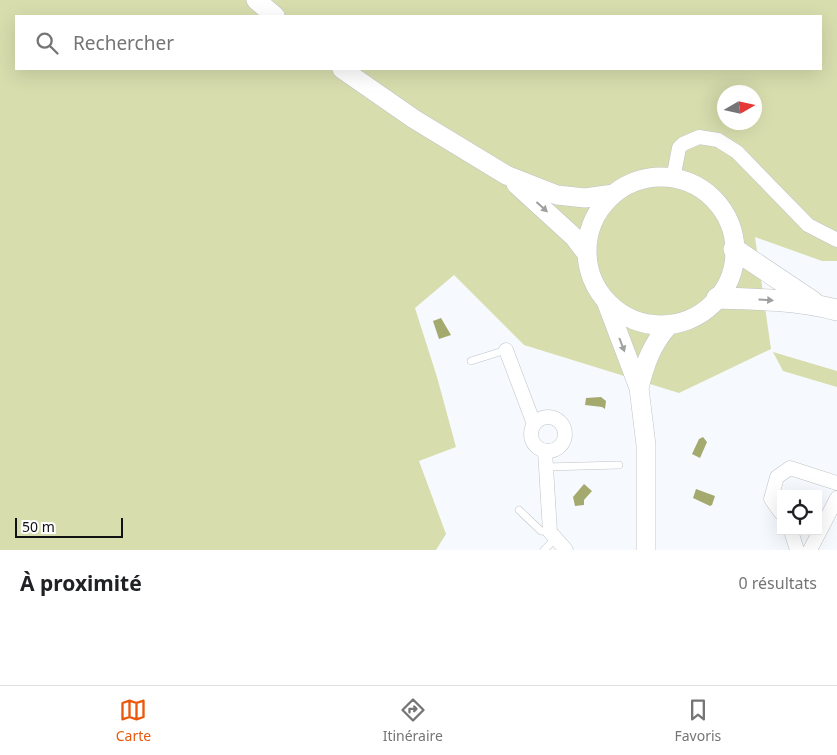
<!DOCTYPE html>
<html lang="fr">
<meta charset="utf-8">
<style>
body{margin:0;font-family:"Noto Sans",sans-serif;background:#f2f2f2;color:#202124}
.controls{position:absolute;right:15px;bottom:15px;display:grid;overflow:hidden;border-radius:0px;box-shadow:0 5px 20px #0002}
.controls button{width:45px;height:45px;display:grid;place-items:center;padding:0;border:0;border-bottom:1px solid #e0e0e0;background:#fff;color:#202124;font:25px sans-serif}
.compass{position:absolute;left:717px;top:85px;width:45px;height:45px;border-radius:50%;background:#fff;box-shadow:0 5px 20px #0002;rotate:81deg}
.scale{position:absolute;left:15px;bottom:12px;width:108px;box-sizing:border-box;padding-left:5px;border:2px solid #0f1112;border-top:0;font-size:14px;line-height:18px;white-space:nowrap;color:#0f1112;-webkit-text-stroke:4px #fff;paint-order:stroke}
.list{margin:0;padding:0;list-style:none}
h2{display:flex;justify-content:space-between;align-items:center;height:65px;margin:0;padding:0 20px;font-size:21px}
h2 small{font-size:16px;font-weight:400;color:#757577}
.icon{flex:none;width:28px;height:28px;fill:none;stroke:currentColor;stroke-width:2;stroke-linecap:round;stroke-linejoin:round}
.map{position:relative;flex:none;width:837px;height:550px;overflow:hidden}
.search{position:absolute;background:#fff;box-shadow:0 5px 20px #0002;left:15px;right:15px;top:15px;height:55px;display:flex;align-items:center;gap:12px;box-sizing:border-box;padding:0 18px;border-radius:0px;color:#757577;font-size:19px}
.sheet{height:135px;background:#fff}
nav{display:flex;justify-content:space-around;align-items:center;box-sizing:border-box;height:70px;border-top:1px solid #e0e0e0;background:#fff;font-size:14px;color:#757577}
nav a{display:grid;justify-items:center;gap:2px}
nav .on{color:#ea580c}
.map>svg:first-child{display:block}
.green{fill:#d7ddad;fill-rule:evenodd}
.water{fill:#a4a96e}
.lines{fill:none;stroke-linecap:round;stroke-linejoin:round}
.service-casing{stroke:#bfc3c7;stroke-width:8}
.minor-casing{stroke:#bfc3c7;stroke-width:15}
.secondary-casing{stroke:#bfc3c7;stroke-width:20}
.primary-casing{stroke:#bfc3c7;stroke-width:22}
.service{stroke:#fff;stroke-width:7}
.minor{stroke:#fff;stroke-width:14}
.secondary{stroke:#fff;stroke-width:19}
.primary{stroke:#fff;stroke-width:21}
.oneway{fill:#9fa0a0}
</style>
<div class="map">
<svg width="837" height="550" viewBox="0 0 837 550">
<rect width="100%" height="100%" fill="#f6fafe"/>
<path class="green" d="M0 0H837V261H822L755 237 771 349 679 393 524 345 454 275 415 308 437 377 456 447 419 461 446 534 436 550H0ZM16 16H821V69H16ZM724 92H754V122H724Z
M773 352 837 371V387L783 371Z"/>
<path class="water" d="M441 318 451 335 439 339 433 321Z
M601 397 606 401 605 409 602 407 585 405 586 398Z
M703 437 707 442 700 458 692 454 699 439Z
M584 484 592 491 584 500V505L575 506 573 497Z
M696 489 715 496 712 505 710 506 693 498Z"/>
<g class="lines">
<g class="service-casing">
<path id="service" d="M471 361 506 350
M546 467 619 465
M519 510 541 531 550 532
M544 550 554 540"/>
</g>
<g class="minor-casing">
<path id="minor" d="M673 179 679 148 683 144 699 137 718 140 737 152 808 225 837 240
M506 350 534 424
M531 434a17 17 0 1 1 34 0a17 17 0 1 1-34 0Z
M545 451 550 532 566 550
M781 513 771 499 777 477 790 468 837 483
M791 531 797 550
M810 550 837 498"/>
</g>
<g class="secondary-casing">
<path id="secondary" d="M256 0 275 16
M342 69 414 119 506 175 557 195 585 198 614 194
M587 251a74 74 0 1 1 148 0a74 74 0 1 1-148 0Z
M516 184 574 237 587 254
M606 301 639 388 646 445V550
M639 388C645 363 652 344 669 325"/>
</g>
<g class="primary-casing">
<path id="primary" d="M734 249 813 302
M717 298C757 299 798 300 837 310"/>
</g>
<use href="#service" class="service"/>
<use href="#minor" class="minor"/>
<use href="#secondary" class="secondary"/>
<use href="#primary" class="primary"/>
</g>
<defs><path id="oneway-solid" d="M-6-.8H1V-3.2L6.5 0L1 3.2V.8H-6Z" transform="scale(1.25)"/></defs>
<g class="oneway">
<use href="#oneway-solid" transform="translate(542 207) rotate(42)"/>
<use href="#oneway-solid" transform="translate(766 300) rotate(4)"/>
<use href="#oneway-solid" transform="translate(622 345) rotate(69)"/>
</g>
</svg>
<div class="controls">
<button><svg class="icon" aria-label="locate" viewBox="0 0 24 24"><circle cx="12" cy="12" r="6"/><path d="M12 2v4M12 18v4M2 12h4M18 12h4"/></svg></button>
</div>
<svg class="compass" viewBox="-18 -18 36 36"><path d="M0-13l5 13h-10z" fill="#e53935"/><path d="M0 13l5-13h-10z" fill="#757577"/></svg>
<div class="scale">50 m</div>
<div class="search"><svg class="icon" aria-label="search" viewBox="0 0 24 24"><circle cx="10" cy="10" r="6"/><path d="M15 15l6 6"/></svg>Rechercher</div>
</div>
<section class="sheet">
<h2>À proximité<small>0 résultats</small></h2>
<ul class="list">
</ul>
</section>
<nav>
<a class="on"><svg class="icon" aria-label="map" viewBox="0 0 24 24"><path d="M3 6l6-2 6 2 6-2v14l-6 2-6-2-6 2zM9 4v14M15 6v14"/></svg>Carte</a>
<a><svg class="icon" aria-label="directions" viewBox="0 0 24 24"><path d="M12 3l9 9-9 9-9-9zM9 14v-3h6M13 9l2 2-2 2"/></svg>Itinéraire</a>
<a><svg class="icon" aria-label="saved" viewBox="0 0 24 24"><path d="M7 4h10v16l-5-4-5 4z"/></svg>Favoris</a>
</nav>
